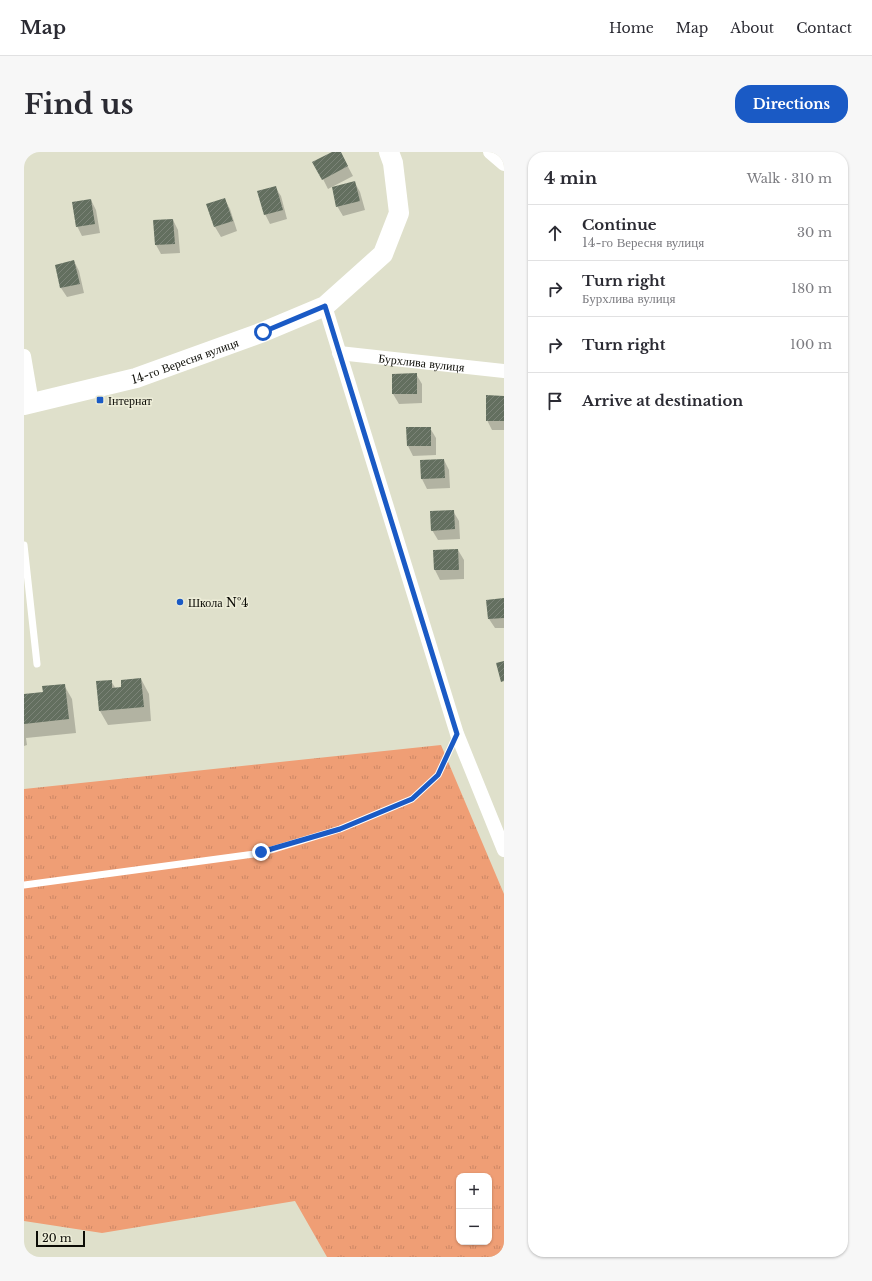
<!DOCTYPE html>
<meta charset="utf-8">
<style>
body{margin:0;font-family:"Libre Baskerville",serif;background:#f7f7f7;color:#2b2b33}
.controls{position:absolute;right:12px;bottom:12px;display:grid;overflow:hidden;border-radius:8px;box-shadow:0 1px 3px #0004}
.controls button{width:36px;height:36px;display:grid;place-items:center;padding:0;border:0;border-bottom:1px solid #e1e1e2;background:#fff;color:#2b2b33;font:20px sans-serif}
.scale{position:absolute;left:12px;bottom:10px;width:49px;box-sizing:border-box;padding-left:4px;border:2px solid #0c0c06;border-top:0;font-size:11px;line-height:14px;white-space:nowrap;color:#0c0c06;-webkit-text-stroke:3px #ededd8;paint-order:stroke}
.stop{position:absolute;width:12px;height:12px;margin:-9px;border:3px solid #1a5ac5;border-radius:50%;background:#fff}
.stop.end{background:#1a5ac5;border-color:#fff;box-shadow:0 1px 4px #0008}
.list{margin:0;padding:0;list-style:none}
h2{display:flex;justify-content:space-between;align-items:center;height:52px;margin:0;padding:0 16px;font-size:17px}
h2 small{font-size:13px;font-weight:400;color:#7c7c81}
.list li{display:grid;grid-template-columns:26px 1fr auto;gap:12px;align-items:center;box-sizing:border-box;height:56px;padding:0 16px;border-top:1px solid #e1e1e2}
.list b{display:block;font-size:15px;white-space:nowrap}
.list p{margin:0;font-size:13px;white-space:nowrap;color:#7c7c81}
.list em{font-size:13px;font-style:normal;color:#7c7c81}
.icon{flex:none;width:22px;height:22px;fill:none;stroke:currentColor;stroke-width:2;stroke-linecap:round;stroke-linejoin:round}
.map{position:relative;flex:none;width:480px;height:1105px;overflow:hidden;border-radius:16px}
header{display:flex;align-items:center;gap:24px;box-sizing:border-box;height:56px;padding:0 20px;background:#fff;border-bottom:1px solid #e1e1e2}
header strong{font-size:19px}
nav{display:flex;gap:22px;margin-inline-start:auto;font-size:14px}
.intro{display:flex;align-items:center;justify-content:space-between;box-sizing:border-box;height:96px;padding:0 24px}
h1{margin:0;font-size:28px}
.button{padding:10px 18px;border-radius:16px;background:#1a5ac5;color:#fff;font-size:14px;font-weight:700}
main{display:flex;gap:24px;padding:0 24px}
aside{flex:1;background:#fff;border-radius:16px;box-shadow:0 1px 3px #0004}
.map>svg:first-child{display:block}
.grass{fill:url(#grass-tufts);fill-rule:evenodd}
.shadow{fill:#0003}
.building{fill:url(#building-hatch)}
.lines{fill:none;stroke-linecap:round;stroke-linejoin:round}
.lane{stroke:#fff;stroke-width:7}
.street{stroke:#fff;stroke-width:14}
.secondary{stroke:#fff;stroke-width:20}
.route{stroke:#1a5ac5;stroke-width:5}
.poi-dot{fill:#1a5ac5;stroke:#ededd8;stroke-width:1.5}
.labels{text-anchor:middle;dominant-baseline:central;stroke-width:3;stroke-linejoin:round;paint-order:stroke}
.street-label{font-size:12px;fill:#0c0c06;stroke:#ededd8}
.poi-label{font-size:12px;fill:#0c0c06;stroke:#ededd8;text-anchor:start}
</style>
<header>
<strong>Map</strong>
<nav><a>Home</a><a>Map</a><a>About</a><a>Contact</a></nav>
</header>
<div class="intro"><h1>Find us</h1><a class="button">Directions</a></div>
<main>
<div class="map">
<svg width="480" height="1105" viewBox="0 0 480 1105">
<defs>
<pattern id="grass-tufts" width="24" height="20" patternUnits="userSpaceOnUse"><rect width="24" height="20" fill="#ef9e75"/><path d="M3 7l-1-3M5 7V3M7 7l1-3M15 17l-1-3M17 17v-4M19 17l1-3" fill="none" stroke="#cc8764"/></pattern>
<pattern id="building-hatch" width="6" height="6" patternUnits="userSpaceOnUse"><rect width="6" height="6" fill="#636f5f"/><path d="M-1 1l2-2M0 6l6-6M5 7l2-2" fill="none" stroke="#7c8478"/></pattern>
</defs>
<rect width="100%" height="100%" fill="#dfe0cb"/>
<path class="grass" d="M417 593 480 742V1105H303L271 1049 78 1081 0 1069V637ZM435 1024H465V1090H435Z"/>
<path class="shadow" d="M310 0H316L329 24 304 37 299 27Z
M331 31 336 40 341 58 319 64 313 54Z
M251 35 257 44 263 67 246 72 241 62Z
M67 48 72 58 76 81 58 84 53 74Z
M201 48 206 57 213 79 197 85 191 75 184 53Z
M149 68 154 78 156 101 137 102 132 93Z
M50 109 55 119 60 141 43 145 37 136Z
M392 222 398 232V251L375 252 369 242Z
M480 245V278H468L463 268Z
M383 276H406L412 286V303L389 304 384 294Z
M420 308 425 318 426 336 403 337 398 327Z
M429 359 435 369 436 387 414 388 408 378Z
M434 398 440 408V427L416 428 411 418 410 399Z
M480 447V476H471L465 467Z
M117 527 125 542 127 569 84 573 76 559 87 529 92 537 98 536Z
M40 533 48 547 52 581 2 586 3 593 0 594V543L20 541Z"/>
<path class="building" d="M308 0H317L324 14 298 28 288 10Z
M331 29 336 49 312 55 308 35Z
M252 34 259 58 240 63 233 39Z
M201 46 209 69 190 75 182 52Z
M67 47 71 72 52 75 48 50Z
M149 67 151 92 131 93 129 68Z
M50 108 56 132 36 136 31 113Z
M393 221V242H368V222Z
M462 243 480 244V269H462Z
M382 275H407V294H383Z
M420 307 421 326 397 327 396 308Z
M430 358 431 377 407 379 406 359Z
M434 397 435 418H410L409 398Z
M480 446V466L464 467 462 448Z
M480 509V529L477 530 472 511Z
M117 526 120 555 75 559 72 529 88 528V536L97 535V528Z
M41 532 45 567 0 572V542L19 540 18 534Z"/>
<g class="lines">
<path class="lane" d="M0 393 13 512
M0 733 237 701 316 677 388 647 414 623 433 582"/>
<g class="street">
<path d="M466 0 480 12"/>
<path d="M301 154 433 582 480 698"/>
<path id="s1" d="M315 201 480 219"/>
<path d="M0 204 8 251"/>
</g>
<path class="secondary" id="s2" d="M0 253 112 226 239 180 301 154 359 102 375 61 369 11 365 0"/>
</g>
<g class="lines">
<path class="route" d="M237 700 316 677 388 647 414 623 433 582 301 154 239 180"/>
</g>
<g class="poi-dot">
<rect x="72" y="244" width="8" height="8" rx="2"/>
<circle cx="156" cy="450" r="4"/>
</g>
<g class="labels">
<g class="street-label">
<text stroke="none"><textPath href="#s2" startOffset="167">14-го Вересня вулиця</textPath></text>
<text stroke="none"><textPath href="#s1" startOffset="83">Бурхлива вулиця</textPath></text>
</g>
<g class="poi-label">
<text x="84" y="248">Інтернат</text>
<text x="164" y="450">Школа №4</text>
</g>
</g>
</svg>
<div class="controls">
<button>+</button>
<button>−</button>
</div>
<div class="scale">20 m</div>
<div class="stop" style="left:239px;top:180px"></div>
<div class="stop end" style="left:237px;top:700px"></div>
</div>
<aside>
<h2>4 min<small>Walk · 310 m</small></h2>
<ul class="list">
<li><svg class="icon" aria-label="ahead" viewBox="0 0 24 24"><path d="M12 20V5M6 11l6-6 6 6"/></svg><div><b>Continue</b><p>14-го Вересня вулиця</p></div><em>30 m</em></li>
<li><svg class="icon" aria-label="right" viewBox="0 0 24 24"><path d="M7 20v-9h11M14 6l5 5-5 5"/></svg><div><b>Turn right</b><p>Бурхлива вулиця</p></div><em>180 m</em></li>
<li><svg class="icon" aria-label="right" viewBox="0 0 24 24"><path d="M7 20v-9h11M14 6l5 5-5 5"/></svg><div><b>Turn right</b></div><em>100 m</em></li>
<li><svg class="icon" aria-label="arrive" viewBox="0 0 24 24"><path d="M6 21V4h12l-3 4 3 4H6"/></svg><div><b>Arrive at destination</b></div></li>
</ul>
</aside>
</main>
